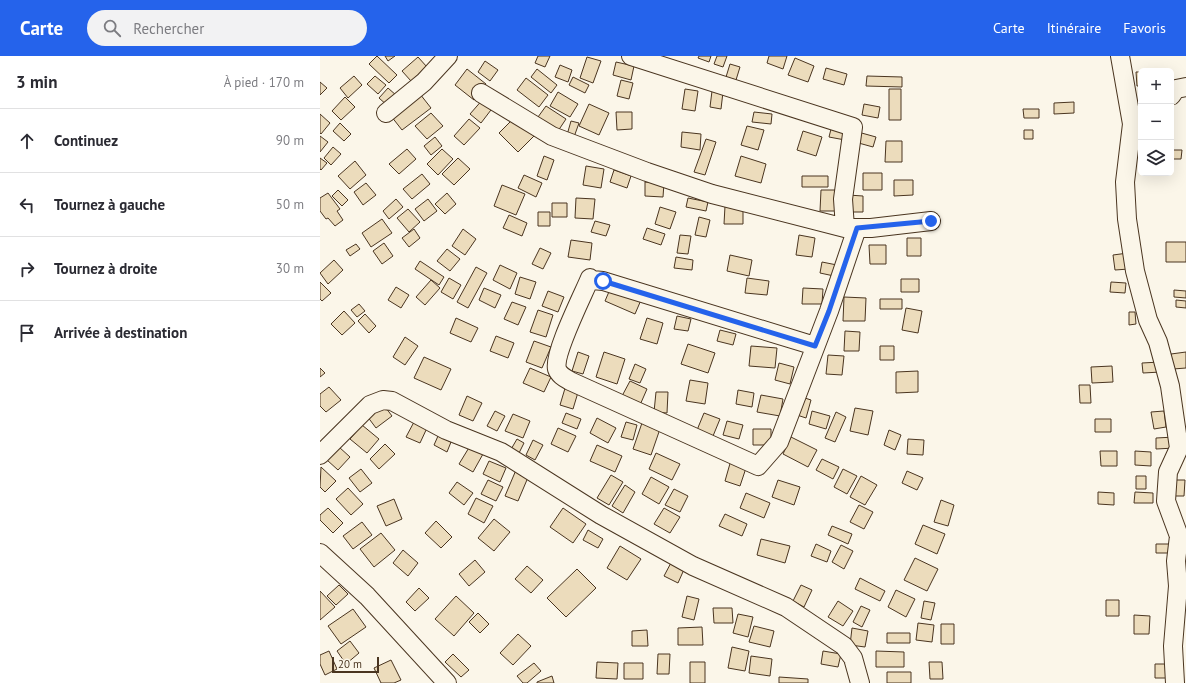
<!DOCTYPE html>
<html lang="fr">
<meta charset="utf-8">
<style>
body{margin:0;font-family:"PT Sans",sans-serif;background:#f2f2f3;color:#2b2b33}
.controls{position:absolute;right:12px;top:12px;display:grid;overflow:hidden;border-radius:6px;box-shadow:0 4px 16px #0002}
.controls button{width:36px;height:36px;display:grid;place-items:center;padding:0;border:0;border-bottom:1px solid #e1e1e2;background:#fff;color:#2b2b33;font:20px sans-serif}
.scale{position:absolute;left:12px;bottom:10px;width:47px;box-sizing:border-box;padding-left:4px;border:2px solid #4a3520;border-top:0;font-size:11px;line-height:14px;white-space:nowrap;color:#4a3520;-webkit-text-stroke:3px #fbf6e9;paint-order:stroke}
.stop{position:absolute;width:12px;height:12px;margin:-9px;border:3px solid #2563eb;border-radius:50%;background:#fff}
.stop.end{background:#2563eb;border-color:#fff;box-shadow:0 1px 4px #0008}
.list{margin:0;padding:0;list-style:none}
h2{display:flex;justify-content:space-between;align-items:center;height:52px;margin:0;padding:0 16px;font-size:17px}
h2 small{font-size:13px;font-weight:400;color:#7c7c81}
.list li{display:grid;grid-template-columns:26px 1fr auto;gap:12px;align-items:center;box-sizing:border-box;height:64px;padding:0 16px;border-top:1px solid #e1e1e2}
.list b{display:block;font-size:15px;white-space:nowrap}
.list em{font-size:13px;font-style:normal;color:#7c7c81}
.icon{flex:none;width:22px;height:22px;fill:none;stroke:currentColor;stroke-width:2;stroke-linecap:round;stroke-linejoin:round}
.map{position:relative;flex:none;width:866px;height:627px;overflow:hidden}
header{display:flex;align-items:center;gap:24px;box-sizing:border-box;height:56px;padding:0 20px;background:#2563eb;color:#fff}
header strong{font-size:19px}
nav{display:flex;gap:22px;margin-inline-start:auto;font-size:14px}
.search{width:280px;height:36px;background:#f2f2f3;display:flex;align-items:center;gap:10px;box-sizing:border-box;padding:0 14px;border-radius:22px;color:#7c7c81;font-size:15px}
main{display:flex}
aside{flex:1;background:#fff}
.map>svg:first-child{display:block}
.building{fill:#ecdcbc;stroke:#4a3520}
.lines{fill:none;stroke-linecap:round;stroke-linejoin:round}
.minor-casing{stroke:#4a3520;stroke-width:20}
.minor{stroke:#fbf6e9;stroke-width:18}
.route{stroke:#2563eb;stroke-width:5}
</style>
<header>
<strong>Carte</strong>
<div class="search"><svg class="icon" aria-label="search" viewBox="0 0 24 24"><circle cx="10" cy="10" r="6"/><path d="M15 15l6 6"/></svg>Rechercher</div>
<nav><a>Carte</a><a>Itinéraire</a><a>Favoris</a></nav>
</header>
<main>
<aside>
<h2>3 min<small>À pied · 170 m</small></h2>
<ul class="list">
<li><svg class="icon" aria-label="ahead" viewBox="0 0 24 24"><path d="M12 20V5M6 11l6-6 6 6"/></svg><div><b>Continuez</b></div><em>90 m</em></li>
<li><svg class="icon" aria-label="left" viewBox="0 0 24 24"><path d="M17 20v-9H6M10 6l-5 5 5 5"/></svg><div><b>Tournez à gauche</b></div><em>50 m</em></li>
<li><svg class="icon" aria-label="right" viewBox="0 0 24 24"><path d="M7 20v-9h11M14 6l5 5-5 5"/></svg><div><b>Tournez à droite</b></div><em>30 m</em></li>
<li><svg class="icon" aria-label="arrive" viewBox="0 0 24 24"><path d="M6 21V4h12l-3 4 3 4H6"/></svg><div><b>Arrivée à destination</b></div></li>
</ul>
</aside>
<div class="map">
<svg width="866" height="627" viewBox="0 0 866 627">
<rect width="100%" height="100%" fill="#fbf6e9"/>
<path class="building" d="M57 0 77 19 69 27 49 8Z
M65 0H75L68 5Z
M218 0H230L225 11 215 7Z
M379 0H391L389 6 378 2Z
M397 0H407L403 11 394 8Z
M449 0H467L463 13 447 7Z
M98 1 107 11 91 25 82 15Z
M267 1 281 5 273 27 260 22Z
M475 2 494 10 488 26 468 19Z
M165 5 178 14 170 25 158 16Z
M296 6 314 10 311 24 293 19Z
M410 8 420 11 416 24 406 21Z
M240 9 252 14 248 26 235 21Z
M506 12 527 18 524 29 503 23Z
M147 13 166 28 154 44 135 29Z
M217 13 237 29 231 37 211 21Z
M816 16H821V30H817Z
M34 20 42 29 28 42 20 32Z
M55 20 66 29 58 38 47 28Z
M547 20 582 21V31L546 30Z
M253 21 269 29 265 37 249 29Z
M206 22 228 39 219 51 197 34Z
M301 24 313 27 309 43 297 40Z
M0 26 7 32 0 39Z
M68 32 77 40 68 50 59 42Z
M365 33 378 35 375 55 362 53Z
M569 33H581V64H569Z
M392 35 403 36 401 53 390 51Z
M238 36 258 48 250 61 230 50Z
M100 38 111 52 82 74 71 60Z
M25 41 35 51 21 64 12 55Z
M164 42 174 50 161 67 150 58Z
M754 46V57L734 58V47Z
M269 48 289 57 279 79 259 70Z
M544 48 560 51 558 62 542 59Z
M226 50 246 63 238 75 218 61Z
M703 53H719V62H704Z
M296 56H312V73L297 74Z
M434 56 452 58 451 68 432 66Z
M111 57 123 70 107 83 95 70Z
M0 58 10 67 1 78 0 77Z
M195 61 214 80 198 96 179 77Z
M149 63 160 72 144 89 134 80Z
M251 65 259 67 254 81 247 79Z
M20 67 31 78 24 85 13 75Z
M512 69 528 73 525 84 509 81Z
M427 70 444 74 438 94 421 89Z
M704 74H713V83H704Z
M483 75 502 81 496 100 477 94Z
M362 76 381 78 380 94 361 91Z
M538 76 556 81 553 91 535 86Z
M0 80 8 86 0 96Z
M115 81 122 90 111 99 104 90Z
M386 83 396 86 385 119 374 116Z
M566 85H582V106H565Z
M13 91 21 98 11 109 4 102Z
M87 93 96 103 79 118 69 108Z
M122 93 133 103 118 119 107 108Z
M851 94H862L861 103H851Z
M224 100 234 104 227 124 217 120Z
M421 100 446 108 441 127 415 120Z
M0 102 7 107 1 114 0 113Z
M138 102 150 113 134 129 122 118Z
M35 105 46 119 30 133 18 120Z
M266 110 284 113 281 132 263 129Z
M294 114 311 120 307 132 290 126Z
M543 117H562V134H543Z
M102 118 110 128 92 143 83 133Z
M204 119 222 127 216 141 198 132Z
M482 120H508V131H482Z
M574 124H593V139L574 140Z
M325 126 344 127 343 141 325 140Z
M46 127 56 139 43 149 34 136Z
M182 129 205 138 196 159 174 150Z
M18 134 28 144 22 150 12 140Z
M501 134H518L517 155H500Z
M8 137 20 153 17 155 23 164 15 170 8 162 6 163 0 155V142Z
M127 137 136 148 125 158 115 148Z
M528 139 543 140V156H528Z
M256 142 275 143 273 163 255 162Z
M368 142 388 146 386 155 366 151Z
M76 143 83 151 69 163 63 155Z
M108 143 117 155 104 165 95 153Z
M232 147H247V161H232Z
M405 150H423V168H404Z
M340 151 356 156 350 173 335 168Z
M88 153 100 166 89 176 77 162Z
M218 156H230V170H218Z
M189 159 207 167 202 180 183 172Z
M379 161 390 164 386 181 375 179Z
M62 163 72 177 51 191 42 177Z
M275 165 290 169 286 180 271 176Z
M327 172 345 178 341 189 323 183Z
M94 173 100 182 89 191 82 182Z
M143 173 156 183 145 199 132 190Z
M360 179 371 180 368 198 357 197Z
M479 179 495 182 492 201 476 199Z
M587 182H601V200H587Z
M251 184 272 187 270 204 248 201Z
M846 186H866V206H846Z
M64 187 73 200 62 208 53 195Z
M36 188 40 193 30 200 26 194Z
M549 189H566V208H550Z
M220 192 231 197 223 213 212 208Z
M127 193 140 203 130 215 117 205Z
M808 197 809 213 795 214 793 199Z
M410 199 432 204 429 220 407 215Z
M356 201 373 204 372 214 354 212Z
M14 204 23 214 8 228 0 217Z
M100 205 124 221 119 229 95 213Z
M502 206 517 209 514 220 500 217Z
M180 209 197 217 190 233 173 224Z
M156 211 167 217 148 252 137 246Z
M200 221 216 226 210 243 195 238Z
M129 222 141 229 133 243 121 236Z
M427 222 449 225 447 239 425 237Z
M581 223H599V236H581Z
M111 224 120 232 105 249 96 241Z
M0 226 11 237 2 245 0 243Z
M791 226 806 227 805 237 790 236Z
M76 231 89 239 81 252 68 244Z
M291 231 321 244 315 258 285 245Z
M164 232 181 239 175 252 159 244Z
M483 232 503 233 502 248H482Z
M854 234 866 235V242L854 241Z
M228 235 244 241 238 256 222 250Z
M524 241 546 242 545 265H523Z
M560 243H582V253H560Z
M856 244 866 245V252L856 251Z
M192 246 206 251 198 269 184 263Z
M39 248 45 255 37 261 31 254Z
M586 252 602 255 598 277 582 274Z
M218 254 233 259 226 281 210 276Z
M24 255 35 267 22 279 11 268Z
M809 256H815L816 268 809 269Z
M45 258 56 270 49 277 38 265Z
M357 260 371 263 368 275 354 273Z
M136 262 158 272 151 286 130 277Z
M327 262 343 267 337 288 320 283Z
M400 274 416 278 413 289 397 285Z
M525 275 540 276 539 295H524Z
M176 280 194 287 188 302 170 295Z
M85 281 98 290 85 309 73 301Z
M214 285 231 291 222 312 206 306Z
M368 288 395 297 388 317 361 308Z
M431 290 457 292 455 312 429 310Z
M560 290H574V304H560Z
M258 296 269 300 263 318 252 315Z
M284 296 305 303 297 328 276 321Z
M866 296V312L853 313 851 298Z
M508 299 524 300 522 319 506 318Z
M104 301 131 313 121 334 94 322Z
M840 306 841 316 823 317 822 307Z
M459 307 474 311 470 328 455 324Z
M315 308 326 313 320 327 309 323Z
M792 310 793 326 772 327 771 311Z
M0 312 5 317 0 321Z
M210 312 231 321 224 336 203 327Z
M598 315V336L576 337V316Z
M370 324 388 327 385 348 366 345Z
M310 325 327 333 320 349 302 340Z
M246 329 259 333 253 353 240 349Z
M759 329H770L771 347H760Z
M9 331 21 344 6 356 0 350V338Z
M418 334 434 337 432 351 416 348Z
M336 336H348L347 357 334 356Z
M441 339 463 343 460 360 437 356Z
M147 340 162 347 153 365 139 359Z
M479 340 491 344 486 362 474 358Z
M63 348 72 360 56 372 47 360Z
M535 352 553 355 548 379 530 375Z
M175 355 185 360 177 375 167 370Z
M492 355 510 360 506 373 489 368Z
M844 355 846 371 834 373 831 356Z
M516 356 526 361 515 386 505 382Z
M246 357 261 363 257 373 242 367Z
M384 357 400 363 393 380 377 374Z
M193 358 210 365 203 382 185 375Z
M277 362 296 372 288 387 270 377Z
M775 363H791V376H775Z
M323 364 341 370 331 399 313 393Z
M407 365 423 369 419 383 403 379Z
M94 366 107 372 100 387 86 381Z
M306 366 317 369 313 384 301 381Z
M42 369 59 383 47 397 30 383Z
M238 372 256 380 248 396 231 388Z
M433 373H451V389H433Z
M569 374 581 379 575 394 564 389Z
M118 380 131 386 127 396 114 389Z
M471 381 497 394 488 411 463 398Z
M855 381V392L836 393V382Z
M197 383 204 387 198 399 190 395Z
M588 383 604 384 603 399 587 398Z
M213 384 223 389 215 404 206 399Z
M65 388 75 398 59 413 50 403Z
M277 389 302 400 295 416 270 405Z
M150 390 163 398 153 416 139 408Z
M19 391 30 401 18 414 7 404Z
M780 395H797V410H781Z
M815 395 831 396V410L815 409Z
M336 397 360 408 352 424 329 413Z
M502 403 519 411 513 423 496 414Z
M411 404 427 409 420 430 405 425Z
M169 405 186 412 180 426 163 418Z
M1 411 16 425 5 436 0 431Z
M41 413 52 427 40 436 29 422Z
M523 413 537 420 527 438 514 431Z
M196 414 209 419 198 445 185 440Z
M587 415 603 422 597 434 582 427Z
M291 419 303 426 289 449 277 442Z
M541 420 557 429 545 449 530 441Z
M816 420H826V433H816Z
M331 421 349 431 339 448 322 438Z
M168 424 183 431 176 445 161 438Z
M458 424 480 431 474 449 452 441Z
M853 424H865L864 440H852Z
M137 426 153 437 144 449 129 437Z
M305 429 315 436 303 457 292 450Z
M28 432 43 448 31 459 16 443Z
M354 433 368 440 360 456 345 449Z
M778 436 794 437V449L778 448Z
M815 436 833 437V447H814Z
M426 437 450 447 444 462 420 452Z
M156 442 173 450 164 467 148 458Z
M74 443 82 463 66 470 57 450Z
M621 444 634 449 628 470 614 466Z
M539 449 553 456 544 473 530 466Z
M8 452 23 467 13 477 0 464V459Z
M243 452 266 468 253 487 230 471Z
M344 452 360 461 350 477 334 468Z
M405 458 427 468 422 480 399 470Z
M174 463 190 476 174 495 158 482Z
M116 465 132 481 121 492 105 477Z
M42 466 52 479 33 493 23 480Z
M603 469 625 478 617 498 595 488Z
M512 470 532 478 528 488 508 479Z
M268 474 283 483 278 492 263 484Z
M61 477 75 494 54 511 40 493Z
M441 483 470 490 465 507 437 499Z
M496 488 511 495 507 506 491 500Z
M836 488H853V497H836Z
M521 489 533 495 524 513 512 506Z
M300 490 321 503 307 524 287 512Z
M83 494 98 507 88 520 73 507Z
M595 502 618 513 607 535 584 524Z
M353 503 366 509 358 527 344 520Z
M155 504 165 516 149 530 139 518Z
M207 510 223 524 211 537 195 523Z
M257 513 276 532 246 561 227 542Z
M540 522 565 535 560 545 535 533Z
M19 529 28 538 16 549 7 540Z
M481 529 492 534 484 551 473 545Z
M99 532 109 542 95 555 86 546Z
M576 534 595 543 586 561 568 551Z
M0 535 15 551 0 564Z
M136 540 154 557 134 580 115 563Z
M367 540 379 543 374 564 362 561Z
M786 544H799V560H786Z
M518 545 533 555 523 570 508 561Z
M604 545 615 547 611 564 601 562Z
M541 550 550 554 542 571 533 566Z
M393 552H412L413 567H394Z
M33 553 46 571 21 588 8 570Z
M158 557 169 568 160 577 149 566Z
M418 558 433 561 428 581 413 577Z
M814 559 830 560 829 578H814Z
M598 567 614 569 612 586 596 584Z
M621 568H634V588H621Z
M434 570 454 575 450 591 429 586Z
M382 571 383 589H358V572Z
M532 572 548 575 545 591 530 589Z
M327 574 328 590H312V575Z
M567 577H590V587H567Z
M198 578 211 590 193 609 180 597Z
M30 585 39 597 26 608 17 595Z
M412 591 429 595 425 615 408 612Z
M9 595 17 613 5 619 0 608V599Z
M503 595 521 598 518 611 501 608Z
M556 595 584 596V611H556Z
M133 598 149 614 141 621 125 606Z
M338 598H350L349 618H337Z
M431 600 452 603 450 620 429 617Z
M71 604 81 624 74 627H61L54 612Z
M277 606 298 607 297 623 276 622Z
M370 606H385V627H370Z
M609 606H622L623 623H610Z
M214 607 221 615 207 627H203L197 620Z
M304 607H323V623H304Z
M835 608H850V622H835Z
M567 616H591V627H567Z
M232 620 234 627H217V626Z
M459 621 488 623V627H459Z"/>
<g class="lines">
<g class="minor-casing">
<path id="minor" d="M311 0 533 71 523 143 525 172
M800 0 812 68 805 126 807 163 815 215 828 264 838 286 850 330 859 392 848 416 846 445 859 480 856 505 858 530 853 590 855 627
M161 37 232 80 327 116 392 138 525 172H551L611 165
M851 40 856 33 866 31
M66 57 104 26 128 0
M495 290 283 225 272 224 270 222C263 239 233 298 237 313 239 319 245 322 250 325L438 410 459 386 509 255 537 172
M0 399 50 349 63 344 72 345 126 374 181 396 281 459 373 510 466 551 524 590 533 602 540 627
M0 497 47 540 127 627"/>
</g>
<use href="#minor" class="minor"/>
</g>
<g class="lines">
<path class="route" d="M283 225 495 290 509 255 537 172 611 165"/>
</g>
</svg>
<div class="controls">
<button>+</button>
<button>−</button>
<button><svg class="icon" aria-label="layers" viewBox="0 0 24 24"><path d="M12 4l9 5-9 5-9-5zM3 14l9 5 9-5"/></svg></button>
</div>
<div class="scale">20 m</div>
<div class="stop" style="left:283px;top:225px"></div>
<div class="stop end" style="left:611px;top:165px"></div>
</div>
</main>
